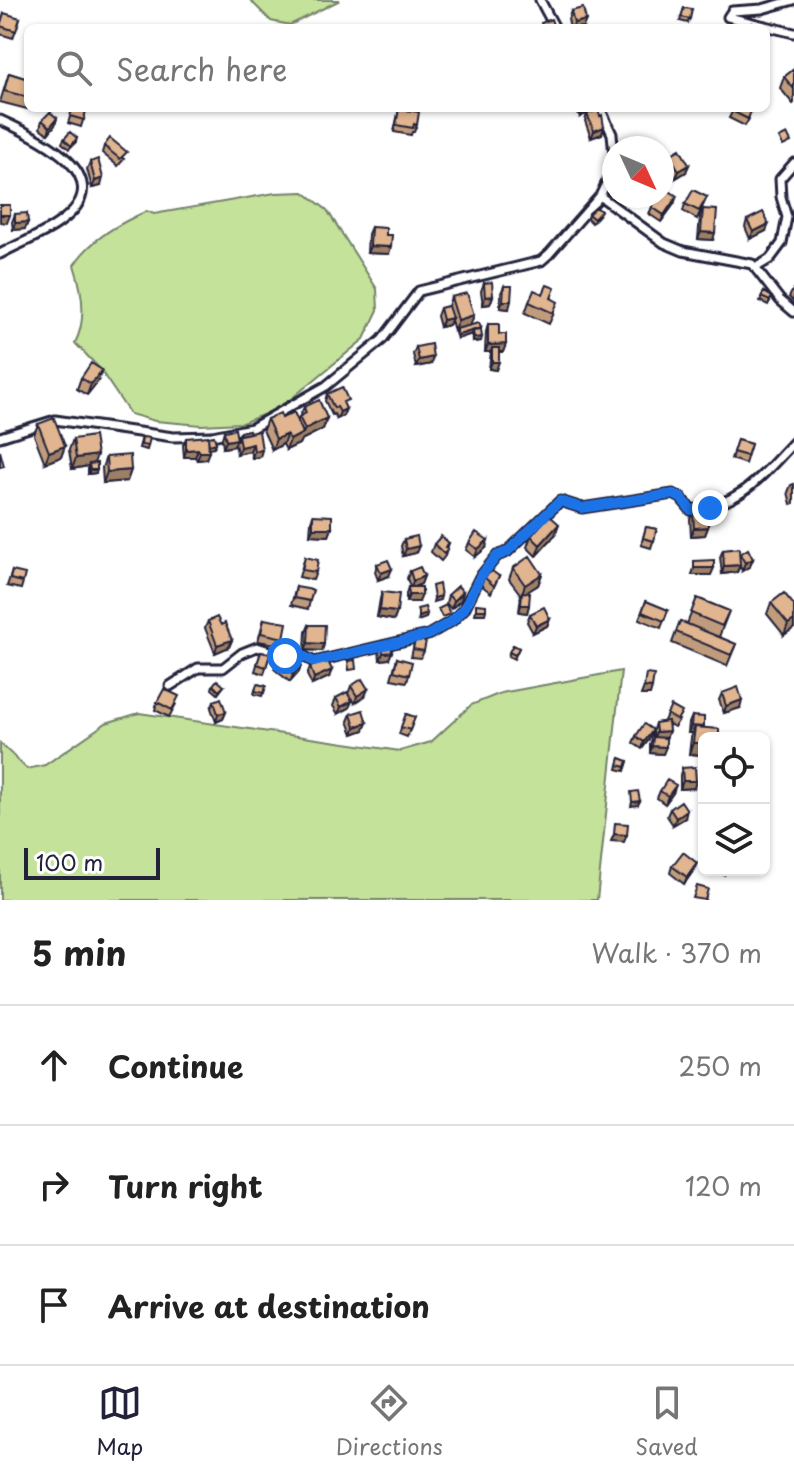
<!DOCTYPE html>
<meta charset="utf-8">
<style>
body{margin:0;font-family:"Playpen Sans",sans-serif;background:#f6f6f6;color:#222}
.controls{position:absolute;right:24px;bottom:24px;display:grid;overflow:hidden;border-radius:12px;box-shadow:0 2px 6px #0004}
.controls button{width:72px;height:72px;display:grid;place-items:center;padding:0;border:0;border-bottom:2px solid #e0e0e0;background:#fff;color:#222;font:40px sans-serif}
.compass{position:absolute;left:602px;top:136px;width:72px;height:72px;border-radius:50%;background:#fff;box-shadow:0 2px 6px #0004;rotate:134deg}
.scale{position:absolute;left:24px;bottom:20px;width:136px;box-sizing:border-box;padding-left:8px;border:4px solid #22223b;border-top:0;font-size:22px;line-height:28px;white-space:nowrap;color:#22223b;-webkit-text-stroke:6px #fff;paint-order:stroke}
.stop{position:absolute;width:24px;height:24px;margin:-18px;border:6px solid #1a73e8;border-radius:50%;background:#fff}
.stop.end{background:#1a73e8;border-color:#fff;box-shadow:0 2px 8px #0008}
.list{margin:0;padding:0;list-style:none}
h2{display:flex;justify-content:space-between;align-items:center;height:104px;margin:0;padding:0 32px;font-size:34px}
h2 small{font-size:26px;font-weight:400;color:#767676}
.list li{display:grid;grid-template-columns:52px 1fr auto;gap:24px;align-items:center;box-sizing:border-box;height:120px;padding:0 32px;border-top:2px solid #e0e0e0}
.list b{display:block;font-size:30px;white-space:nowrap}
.list em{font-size:26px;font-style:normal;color:#767676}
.icon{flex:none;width:44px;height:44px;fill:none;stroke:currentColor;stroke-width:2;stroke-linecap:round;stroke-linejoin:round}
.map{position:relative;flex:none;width:794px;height:900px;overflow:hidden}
.search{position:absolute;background:#fff;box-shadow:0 2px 6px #0004;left:24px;right:24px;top:24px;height:88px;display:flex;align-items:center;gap:20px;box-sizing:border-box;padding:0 28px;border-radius:12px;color:#767676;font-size:30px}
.sheet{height:464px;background:#fff}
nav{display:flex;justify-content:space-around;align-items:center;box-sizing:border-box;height:112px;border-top:2px solid #e0e0e0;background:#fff;font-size:22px;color:#767676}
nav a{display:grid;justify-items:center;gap:4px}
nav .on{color:#22223b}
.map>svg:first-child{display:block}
.green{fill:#c4e29a;stroke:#73826a;stroke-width:2}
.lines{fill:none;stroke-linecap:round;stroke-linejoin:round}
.minor-casing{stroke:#22223b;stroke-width:13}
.minor{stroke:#fff;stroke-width:7}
.wall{fill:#c19c7c;stroke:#22223b;stroke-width:2}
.shaded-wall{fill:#9d7f65;stroke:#22223b;stroke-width:2}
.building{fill:#e0b590;stroke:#22223b;stroke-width:2}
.route{stroke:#1a73e8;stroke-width:10}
</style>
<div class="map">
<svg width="794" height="900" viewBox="0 0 794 900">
<rect width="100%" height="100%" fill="#fff"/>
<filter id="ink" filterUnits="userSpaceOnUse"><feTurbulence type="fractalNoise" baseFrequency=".0125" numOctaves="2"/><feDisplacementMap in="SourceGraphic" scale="16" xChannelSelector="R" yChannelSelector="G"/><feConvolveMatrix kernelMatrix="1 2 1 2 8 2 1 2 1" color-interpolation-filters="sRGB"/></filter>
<g filter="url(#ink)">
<path class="green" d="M250 0H340L290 25 271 21Z
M304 192 327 210 377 289 378 310 364 339 280 408 242 423 201 425 155 421 130 414 99 368 75 343C87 320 82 289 74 265 91 239 118 224 147 211L154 214 275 193Z
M621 671 597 900H0V743L27 769 45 765 106 723 139 713 400 751 431 742 471 705 501 693Z"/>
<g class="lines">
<g class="minor-casing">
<path id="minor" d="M540 0 555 28
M794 0 762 9 732 11 728 17 794 33
M600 108 612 134 614 155
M0 120C38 137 123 177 60 222 43 235 20 243 0 254
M600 196 664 243 683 251 752 264 780 300 794 312
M755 268 770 259 782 243 787 217 781 197 780 179 794 163
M0 437 55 420 173 437 212 436 252 428 326 386 382 340 419 291 541 261 549 254 600 196 614 167
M170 686 198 668H223L242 653 257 647 285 656 296 652 314 662 428 635 452 621 464 609 480 577 497 556 507 552 560 501 582 508 673 494 681 498 691 510C742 505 761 476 794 442"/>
</g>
<use href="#minor" class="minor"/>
</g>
<path class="wall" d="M684 8 692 9 688 23 680 21Z
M571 11 583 27 570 28 568 19Z
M20 18 13 38 0 34V23Z
M794 69V103L793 104 780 88 784 77Z
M9 73 28 79V105L27 109 0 102Z
M73 108 86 110 81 127 68 123Z
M575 108H592L591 111 580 117Z
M734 108 749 119 745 126 729 118Z
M399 109 417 125 414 132H412L411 135 394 132Z
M587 114 600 116 604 127 602 134 591 138 585 121Z
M57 118 55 125 48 134 40 128 42 120Z
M77 138 76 142 69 149 62 143 64 139Z
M104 146 124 159 118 166 102 153Z
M670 155 686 172 676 178 667 162Z
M90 162 101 186 92 188 87 169Z
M707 197 697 219 683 211 685 204Z
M674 204 661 222 649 214 652 207Z
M703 209 713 240 698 239 700 216Z
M15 214 28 222 25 229 13 230 12 222Z
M588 214 599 215 592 223 587 218Z
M747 220 766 231 750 239 745 227Z
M371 227 386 235 389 254 367 253 368 234Z
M484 283 493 296 490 304 483 305 481 291Z
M504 286 509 309 500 308 501 293Z
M794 288V302L789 297Z
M764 292 772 297 768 305 760 301Z
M451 297 474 315 470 325 481 328V341L473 342 472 334 457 339 455 333 456 330 454 331 451 320 449 325 440 327 437 316 440 308 448 306Z
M552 298 554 313 549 324 525 313 529 302Z
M488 324 499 334 506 344 503 352H499L496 370 489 369 491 352H485L486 332Z
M416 347 431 364 416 367 413 354Z
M81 378 98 381 87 395 77 389Z
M327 394 345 407 343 416 337 419 334 414 332 415 325 401Z
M304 407 327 418 323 429 301 440 299 444 286 450 283 444 272 450 263 430 267 419 282 418 298 420Z
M38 424 65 446 61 457 45 463 34 435Z
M249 430 260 457 252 458 250 451 237 454 235 443 234 446 223 448 222 438 224 431 237 439 240 432Z
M142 437 148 446 147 450 139 448Z
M186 438 216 443 214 447 208 448 206 459 197 460 195 457H184L183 445Z
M73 439 94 463 96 473 88 474V466L72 469 69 450Z
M737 440 751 444 745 464 731 459Z
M106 457 131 470 127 481 103 483 102 468Z
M794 484V503L791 504 788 492 791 485Z
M693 512 703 517 708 527 705 535 691 536 690 519Z
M313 515 332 528 329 536 310 535 311 522Z
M646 527 657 529 651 548 641 545Z
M555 535 536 556 527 547 531 536Z
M404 539 416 553 403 556 401 546Z
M449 543 445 556 441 561 431 552 434 544Z
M469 543 486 548 475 557 466 550Z
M723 550 753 559 750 566 742 571 740 566 737 572 722 574 720 557Z
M305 557 316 572 313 580 299 577Z
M377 564 389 576 378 580 375 572Z
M513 568 542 574 538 585 526 592 529 605 527 613 519 612 521 595 509 579Z
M12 571 23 582 21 589 7 586Z
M410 571 424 576 421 584 413 587 419 602H406V594L408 587H410L407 578Z
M499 576 491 593 481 585 484 577Z
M296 587 310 601 308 609 291 605Z
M382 592 397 612 394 620 377 617 380 599Z
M463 592 461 600 451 609 446 603 448 595Z
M697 598 729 611 719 637 736 644 727 666 672 643 680 621 687 624Z
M646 601 668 610 661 628 639 619Z
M771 603 794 628 784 635 767 614Z
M530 614 550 619 547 626 533 633 527 622Z
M264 619 284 638 282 645 258 641Z
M208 621 221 625 232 640 229 647 215 653 205 628Z
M309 625 324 644 322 651 305 650 306 632Z
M415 640 424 651 421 658 411 657Z
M382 642 389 659 380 660 379 650Z
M513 645 519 648 514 659 508 656Z
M261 652 270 654 264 674 255 671Z
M397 658 409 675 407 682 391 679Z
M277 661 301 665 299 672 290 682 274 669Z
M310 667 329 677 312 685 307 675Z
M257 684 266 686 262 696 254 694Z
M213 685 224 686 218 694 212 689Z
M351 686 365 696 355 703 348 694Z
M722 693 740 708 724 713 719 700Z
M336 698 349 708 338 714 333 706Z
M214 701 226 712 223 719 216 722 211 708Z
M157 702 176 704 169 717 155 710Z
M351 714 364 730 353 734 348 721Z
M406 714 415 717 407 737 399 734Z
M667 714 679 720 674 727 669 724 663 754 650 753V744L653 737V731L650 738 642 749 633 743 636 736 653 730 655 723 665 722 664 721Z
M692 716 703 728 704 755 689 754 691 738 692 733H688L689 723Z
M620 758 628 761 625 771 617 769Z
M682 768 694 788 680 789V775Z
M660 791 673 793 665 804 657 798Z
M670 809 685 818 673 825 667 816Z
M672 866 694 870 684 884 670 873Z
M716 870H727L724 875Z"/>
<path class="shaded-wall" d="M586 20 583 27 572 28 574 23Z
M586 108H592L591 111 580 117 583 109Z
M57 118 55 125 48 134 50 127Z
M604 127 602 134 591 138 594 131Z
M689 165 686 172 676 178 679 171Z
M103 178 101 186 92 188 95 181Z
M677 196 674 204 661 222 664 215Z
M0 215H10L7 223 0 222Z
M28 222 25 229 13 230 15 223Z
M769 224 766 231 750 239 753 232Z
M701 232 715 233 713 240 698 239Z
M370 246 391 247 389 254 367 253Z
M493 296 490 304 483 305 485 297Z
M503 301H511L509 309 500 308Z
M474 315 470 326 454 331 458 320Z
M452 318 449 325 440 327 443 320Z
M481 328 479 332 473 331 472 334 457 339 458 335Z
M482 337 481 341 473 342 474 338Z
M506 344 503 352H492V348L491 352H485L488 345Z
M433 357 431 364 416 367 419 360Z
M492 362H499L496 370 489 369Z
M102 370 98 381 87 395 91 384Z
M346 409 343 416 337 419 340 412Z
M327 418 323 429 301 440 299 444 286 450 290 440 303 433 305 429Z
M287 434 283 444 272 450 276 439Z
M237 439 234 446 223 448 226 441Z
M253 444 250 451 237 454 240 447Z
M65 446 61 457 45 463 49 452Z
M198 449 195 457H184L186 450Z
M262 450 260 457 252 458 254 451Z
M200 452H209L206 459 197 460Z
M97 455 93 466 89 464 88 466 72 469 76 458Z
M90 470H97L96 473 88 474Z
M131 470 127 481 103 483 107 472Z
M559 524 555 535 536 556 540 545Z
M708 527 705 535 691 536 694 528Z
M313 528H332L329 536 310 535Z
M488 540 486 548 475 557 478 549Z
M419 546 416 553 403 556 406 549Z
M753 559 750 566 742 571 745 563Z
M740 565 737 572 722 574 724 566Z
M694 568H714L711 575H692Z
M392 569 389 576 378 580 381 573Z
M542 574 538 585 521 596 525 585Z
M424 576 421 584 411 588 413 581Z
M463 592 461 600 451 609 454 601Z
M409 595H422L419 602H406Z
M441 596 440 600 433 602 434 598Z
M521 605H529L527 613 519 612Z
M380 610 397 612 394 620 377 617Z
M476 610H486L485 614H475Z
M427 614 426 618 418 621 419 617Z
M550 619 547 626 533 633 536 626Z
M794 620V628L784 635 788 624Z
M232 640 229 647 215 653 217 645Z
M308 643 324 644 322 651 305 650Z
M392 652 389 659 380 660 383 653Z
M301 665 299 672 290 682 293 675Z
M332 670 329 677 312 685 314 678Z
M644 687 652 688 650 695H641Z
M368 689 365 696 355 703 357 696Z
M742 700 740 708 724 713 726 706Z
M352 701 349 708 338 714 341 707Z
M226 712 223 719 216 722 218 714Z
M367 723 364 730 353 734 355 727Z
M691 726 704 727 701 734 695 727 692 733H688Z
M653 730 650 738 642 749 644 742Z
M669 731 666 739 653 740 656 732Z
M693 743H704V755L689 754Z
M652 746 666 747 663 754 650 753Z
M683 781H696L694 788 680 789Z
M676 785 673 793 665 804 668 796Z
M640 801 638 805 631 806 632 802Z
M687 810 685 818 673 825 676 818Z
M614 834 627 835 624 842 611 841Z
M697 863 694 870 684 884 687 877Z"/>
<path class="building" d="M583 8 586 20 574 23 571 11Z
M684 8 692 9 690 19 681 17Z
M4 13 20 18 16 31 0 26Z
M551 19 554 28H543L541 23Z
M752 23 755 28H744Z
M794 69V89L784 77Z
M9 73 28 79V97L4 91Z
M73 108 86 110 84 120 70 116Z
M734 108H745L751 111 748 119 732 111Z
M399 109 419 112 417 125 414 124 413 128 396 125Z
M598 110 600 116 602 115 604 127 594 131 587 114Z
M50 112 57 118 50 127 42 120Z
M70 132 77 138 71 146 64 139Z
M787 134 791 142 783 146 779 138Z
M110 138 127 152 120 159 104 146Z
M628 139 650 140 649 148H628Z
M680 149 689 165 679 171 670 155Z
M98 159 103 178 95 181 90 162Z
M665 188 677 196 664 215 652 207 659 196H662V192Z
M693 190 707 197 699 211 685 204Z
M0 205H10V215H0Z
M596 207 601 211 594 219 588 214Z
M703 209 717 210 715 233 701 232Z
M763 212 769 224 753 232 747 220Z
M27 213 28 222 15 223V214Z
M371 227 386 228V235H392L391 247 370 246Z
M492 282 493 296 485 297 484 283Z
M547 285 555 288 551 298 558 302 553 313 529 302 534 290 543 294Z
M504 286H512L511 301H503Z
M764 292 772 297 770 301 761 297Z
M467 293 474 315 458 320 451 297Z
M448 306 452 318 443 320 440 308Z
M479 323 481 328 458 335 456 329Z
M488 324H499V334H506V344L488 345Z
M481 330 482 337 474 338 473 331Z
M431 344 433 357 419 360 416 347Z
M492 348H499V362H492Z
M91 363 102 370 91 384 81 378Z
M342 387 348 400 343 402 346 409 340 412 337 407 334 408 327 394Z
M319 400 327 418 305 429 299 417 306 413 304 407Z
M294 412 303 433 290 440 287 434 276 439 267 419 280 413 282 418Z
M54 418 65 446 49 452 38 424Z
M235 429 237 439 226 441 224 431Z
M249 430 250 433 240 435V432Z
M259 431 262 450 254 451 253 444 240 447 238 435Z
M94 436 97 455 76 458 73 439Z
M208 436 209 452H200L198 449 186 450V438Z
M214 436 216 443 209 445 208 437Z
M142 437 150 438 148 446 141 445Z
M737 440 751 444 747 456 733 452Z
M0 451 4 466 0 467Z
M130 455 131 470 107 472 106 457Z
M97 463V470H90L89 464Z
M693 512H702L703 517H708V527L694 528Z
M313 515 332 516V528H313Z
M549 515 559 524 540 545 531 536Z
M646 527 657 529 654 541 643 538Z
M476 532 488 540 478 549 469 543Z
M417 536 419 546 406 549 404 539Z
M441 536 449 543 445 547 448 549 444 554 434 544Z
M739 548 740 565 724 566 723 550Z
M748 549 753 559 745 563 740 554Z
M530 556 542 574 525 585 513 568Z
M305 557 318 560 316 572 302 570Z
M388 560 392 569 381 573 377 564Z
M714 560V568H694V561Z
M420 567 424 576 413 581 410 571Z
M12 571 25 574 23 582 10 579Z
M492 571 499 576 494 586 484 577Z
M439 584 441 596 434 598 432 586Z
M458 586 463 592 454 601 448 595Z
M296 587 313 590 310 601 294 598Z
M408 587H422V595H409Z
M382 592 399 594 397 612 380 610Z
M522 592 530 593 529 605H521Z
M784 593 794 605V620L788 624 771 603Z
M697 598 729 611 722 626 691 613Z
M646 601 668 610 664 621 642 612Z
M476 604 486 605V610H476Z
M446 605 450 614 442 617 438 609Z
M425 607 427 614 419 617 417 609Z
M544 607 550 619 536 626 530 614Z
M217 617 221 625 225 623 232 640 217 645 208 621Z
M264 619 287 623 284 638 261 633Z
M680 621 736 644 731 655 676 632Z
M309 625H325L324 644 308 643Z
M415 640 426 641 424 651 413 649Z
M391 641 392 652 383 653 382 642Z
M513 645 519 648 515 655 509 652Z
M286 651 301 665 293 675 277 661Z
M261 652 270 654 266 667 257 664Z
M397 658 412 662 409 675 394 671Z
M327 659 332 670 314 678 310 667Z
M355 660 356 669 349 670 348 661Z
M646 674 654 675 652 688 644 687Z
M362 679 368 689 357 696 351 686Z
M217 680 224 686 219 691 213 685Z
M257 684 266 686 264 693 255 691Z
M738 687 742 700 726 706 722 693Z
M164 689 179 696 172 710 157 702Z
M347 692 352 701 341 707 336 698Z
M221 698 226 712 218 714 214 701Z
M671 706 682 712 677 720 667 714Z
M363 710 367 723 355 727 351 714Z
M406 714 415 717 410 730 401 727Z
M692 716 704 717V727L691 726Z
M668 721 669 731 656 732 655 723Z
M644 724 653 730 644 742 636 736Z
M695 727 719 729V738H704V743H693Z
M653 737 666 738V747L652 746Z
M620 758 628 761 626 767 618 765Z
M695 767 696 781H683L682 768Z
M667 780 676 785 668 796 660 791Z
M638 791 640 801 632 802 631 792Z
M681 801 687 810 676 818 670 809Z
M615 823 628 824 627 835 614 834Z
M683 852 697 863 687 877 672 866Z
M697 886 708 889 705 900 693 898Z"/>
</g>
<g class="lines" filter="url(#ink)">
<path class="route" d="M285 656 296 652 314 662 428 635 452 621 464 609 480 577 497 556 507 552 560 501 582 508 673 494 681 498 691 510 710 508"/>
</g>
</svg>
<div class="controls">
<button><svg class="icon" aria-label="locate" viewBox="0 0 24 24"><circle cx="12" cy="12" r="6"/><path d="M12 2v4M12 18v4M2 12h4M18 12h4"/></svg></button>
<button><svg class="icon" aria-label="layers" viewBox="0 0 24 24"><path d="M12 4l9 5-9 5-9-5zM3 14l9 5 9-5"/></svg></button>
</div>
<svg class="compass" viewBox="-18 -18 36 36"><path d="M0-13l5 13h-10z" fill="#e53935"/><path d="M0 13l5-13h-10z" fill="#767676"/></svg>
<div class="scale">100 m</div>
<div class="stop" style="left:285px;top:656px"></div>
<div class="stop end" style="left:710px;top:508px"></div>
<div class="search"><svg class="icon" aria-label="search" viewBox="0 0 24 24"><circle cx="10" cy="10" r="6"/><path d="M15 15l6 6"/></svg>Search here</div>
</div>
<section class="sheet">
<h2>5 min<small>Walk · 370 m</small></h2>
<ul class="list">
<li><svg class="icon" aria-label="ahead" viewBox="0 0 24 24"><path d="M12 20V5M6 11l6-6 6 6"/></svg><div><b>Continue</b></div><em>250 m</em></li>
<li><svg class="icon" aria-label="right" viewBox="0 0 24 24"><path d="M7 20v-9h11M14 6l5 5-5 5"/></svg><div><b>Turn right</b></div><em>120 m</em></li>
<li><svg class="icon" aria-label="arrive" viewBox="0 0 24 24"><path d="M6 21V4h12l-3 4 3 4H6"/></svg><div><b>Arrive at destination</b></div></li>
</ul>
</section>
<nav>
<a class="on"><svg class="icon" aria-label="map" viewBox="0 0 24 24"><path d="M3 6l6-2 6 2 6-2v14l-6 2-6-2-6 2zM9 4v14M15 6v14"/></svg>Map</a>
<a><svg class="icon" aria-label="directions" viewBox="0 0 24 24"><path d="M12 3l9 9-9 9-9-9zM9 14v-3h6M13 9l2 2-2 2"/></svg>Directions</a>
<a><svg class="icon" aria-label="saved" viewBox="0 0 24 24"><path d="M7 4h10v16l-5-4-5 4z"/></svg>Saved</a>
</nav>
